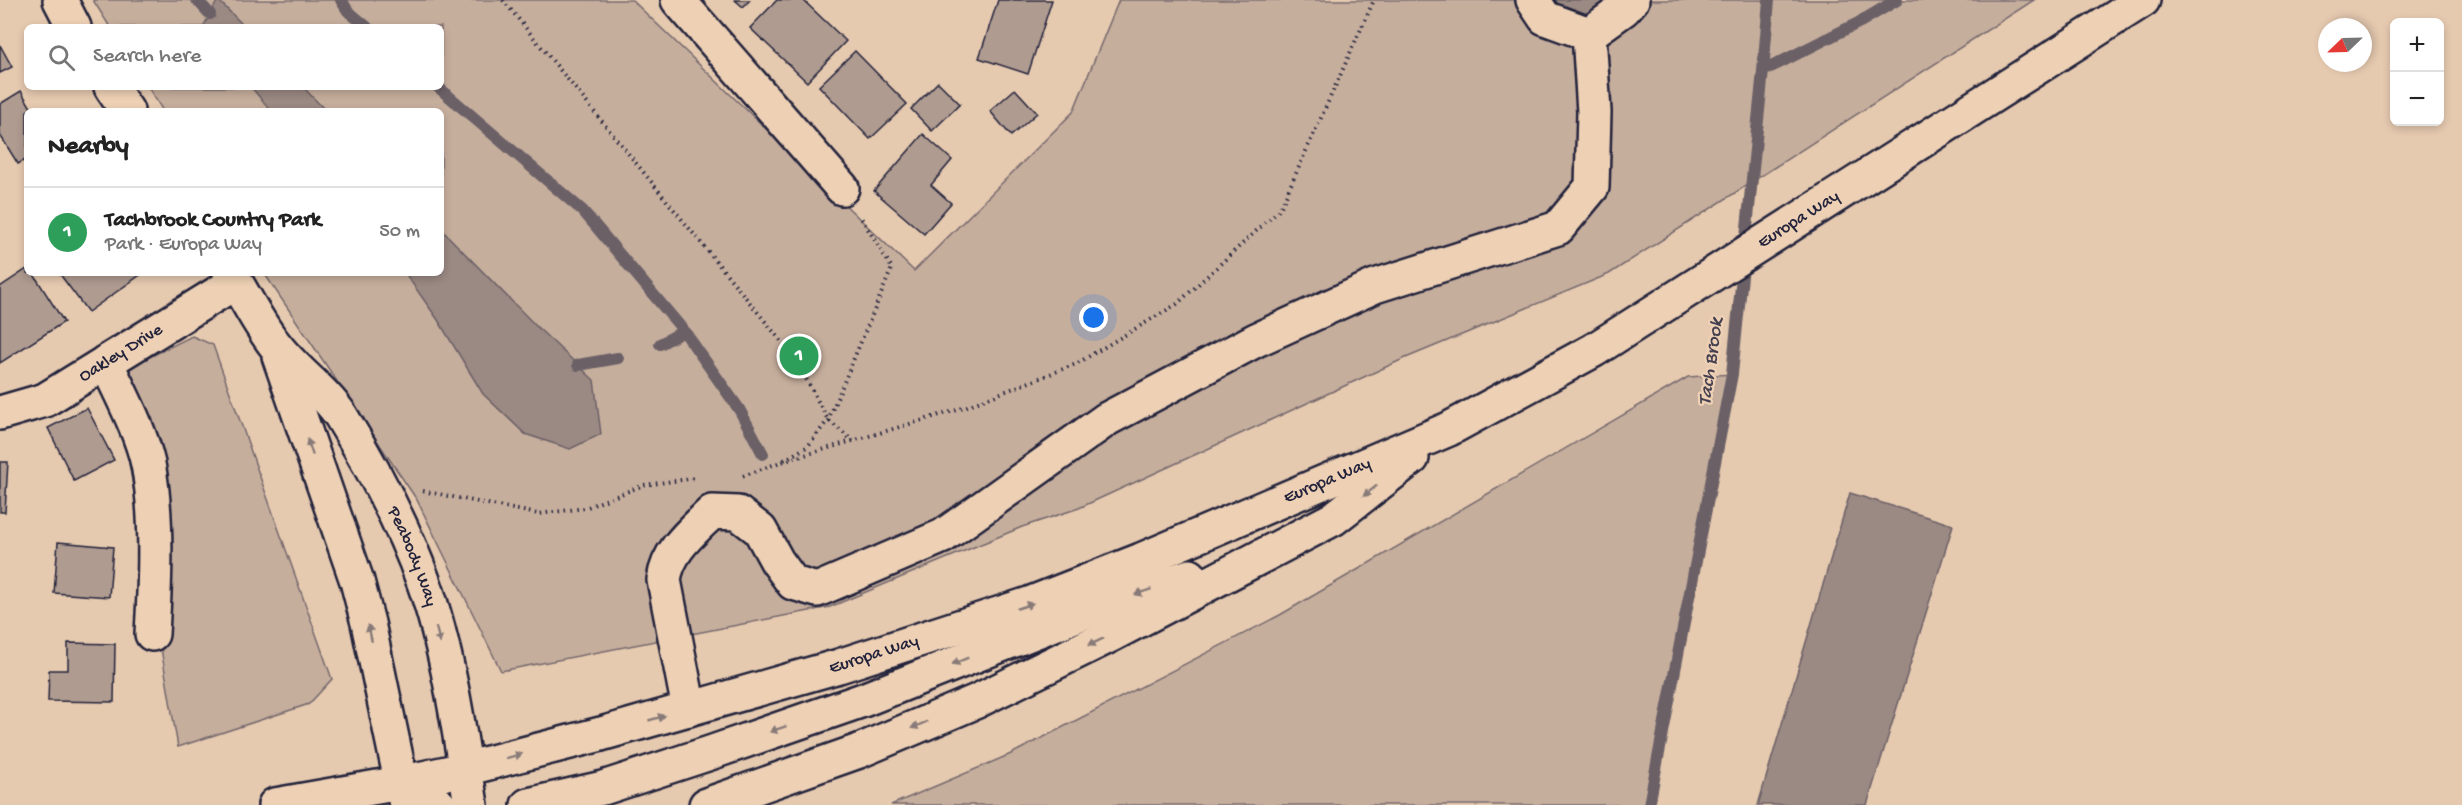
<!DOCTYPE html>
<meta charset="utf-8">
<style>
body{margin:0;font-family:"Gochi Hand",sans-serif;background:#f2f2f2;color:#222}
.controls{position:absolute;right:18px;top:18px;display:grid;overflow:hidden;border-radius:9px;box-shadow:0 3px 9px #0003}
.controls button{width:54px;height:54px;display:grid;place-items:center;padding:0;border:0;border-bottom:2px solid #e0e0e0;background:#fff;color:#222;font:30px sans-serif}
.compass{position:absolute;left:2318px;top:18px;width:54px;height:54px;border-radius:50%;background:#fff;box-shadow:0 3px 9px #0003;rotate:247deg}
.you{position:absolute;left:1094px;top:318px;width:21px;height:21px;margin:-15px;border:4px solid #fff;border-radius:50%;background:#1a73e8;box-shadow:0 0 0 9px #1a73e833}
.badge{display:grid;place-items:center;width:39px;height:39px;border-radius:50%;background:#c8321e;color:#fff;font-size:20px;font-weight:700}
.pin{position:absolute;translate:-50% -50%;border:3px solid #fff;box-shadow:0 2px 6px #0006}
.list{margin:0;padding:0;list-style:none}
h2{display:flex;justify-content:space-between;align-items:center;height:78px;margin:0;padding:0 24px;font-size:26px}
h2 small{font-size:20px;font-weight:400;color:#767676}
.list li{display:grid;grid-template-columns:39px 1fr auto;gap:18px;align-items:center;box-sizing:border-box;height:90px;padding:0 24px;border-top:2px solid #e0e0e0}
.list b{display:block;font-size:22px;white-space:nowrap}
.list p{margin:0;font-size:20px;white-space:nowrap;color:#767676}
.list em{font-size:20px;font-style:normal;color:#767676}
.icon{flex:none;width:33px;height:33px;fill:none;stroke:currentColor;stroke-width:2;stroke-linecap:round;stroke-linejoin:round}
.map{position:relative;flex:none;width:2462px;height:805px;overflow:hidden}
.search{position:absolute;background:#fff;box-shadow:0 3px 9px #0003;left:24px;top:24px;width:420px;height:66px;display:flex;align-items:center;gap:15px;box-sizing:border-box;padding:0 21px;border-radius:9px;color:#767676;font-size:22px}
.panel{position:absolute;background:#fff;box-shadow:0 3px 9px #0003;left:24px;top:108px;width:420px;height:168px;border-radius:9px}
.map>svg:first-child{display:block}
.green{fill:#c6ae9d;stroke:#74686c;stroke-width:1.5}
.water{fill:#9b8983;stroke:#6b6066;stroke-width:1.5}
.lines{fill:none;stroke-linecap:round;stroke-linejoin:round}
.stream{stroke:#6b6066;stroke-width:12}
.building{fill:#af9b90;stroke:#22223b;stroke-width:1.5}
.minor-casing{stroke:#22223b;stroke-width:38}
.highway-casing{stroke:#22223b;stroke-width:38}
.path{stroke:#22223b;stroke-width:4;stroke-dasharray:1.5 4.5;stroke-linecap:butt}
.minor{stroke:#eed1b5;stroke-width:33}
.highway{stroke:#eed1b5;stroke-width:33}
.oneway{fill:#887a78}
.labels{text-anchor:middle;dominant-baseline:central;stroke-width:4.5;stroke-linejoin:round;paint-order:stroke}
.street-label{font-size:18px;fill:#22223b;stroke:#eed1b5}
.water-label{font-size:20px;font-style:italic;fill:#464151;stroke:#eed1b5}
</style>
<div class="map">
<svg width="2462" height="805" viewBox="0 0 2462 805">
<rect width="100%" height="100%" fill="#e6cab0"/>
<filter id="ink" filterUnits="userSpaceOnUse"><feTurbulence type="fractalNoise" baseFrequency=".0167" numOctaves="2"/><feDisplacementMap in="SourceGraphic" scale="12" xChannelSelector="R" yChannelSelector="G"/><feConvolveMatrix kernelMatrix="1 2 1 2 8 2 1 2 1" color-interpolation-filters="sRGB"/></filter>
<g filter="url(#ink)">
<path class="green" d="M93 0H632L914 271 1073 112 1119 0H2034L1609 274 1401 360 1079 508 1022 527 830 607 501 671 417 500 264 273H441V111H163L148 87H441V27H110Z
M192 336 213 345 332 679 309 704 178 747 126 446 101 381Z
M1732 374 1653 805H891L1011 754 1280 615 1688 377Z"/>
<path class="water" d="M218 0 245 27H203Z
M1539 0H1622L1583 17Z
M251 87H303L326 111H271Z
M441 229 537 327 594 380 601 434 570 449 525 434 483 394 438 320 405 273H441Z
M1850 493 1953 525 1867 805H1758Z"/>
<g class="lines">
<path class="stream" d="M197 0 210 14
M341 0 348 11 367 27
M1763 71 1769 0
M438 87 583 211 684 331 739 409 763 454
M660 344 684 331
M578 365 618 358
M1649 805 1732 374 1763 71 1860 22 1897 0"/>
</g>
<path class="building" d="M735 0H750L743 7Z
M777 0H803L846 41 807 82 750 28Z
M998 0H1052L1028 74 979 58Z
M0 45 12 67 0 73Z
M855 51 907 104 870 139 819 86Z
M938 82 960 104 932 131 911 109Z
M1015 89 1037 113 1011 136 990 111Z
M21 91 33 111H27V159L18 164 0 135V104Z
M923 134 952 160 931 185 951 203 924 234 874 191Z
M27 269V273H33L64 322 0 363V287Z
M59 273H143L88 312Z
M87 408 114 460 74 481 48 428Z
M0 462H8L5 512H0Z
M58 542 113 547 109 597 54 593Z
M68 643 115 644 114 702 48 701 49 670H68Z"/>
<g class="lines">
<g class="minor-casing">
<g id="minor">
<path d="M60 0 74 27"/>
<path d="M678 0 842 188"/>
<path d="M1533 0 1545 18 1589 34"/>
<path d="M1589 34 1624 9 1632 0"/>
<path d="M111 87 127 111"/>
<path id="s1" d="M230 273C246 297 258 324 276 346 295 371 324 390 341 416 373 468 403 525 424 583 448 650 460 734 471 805"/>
<path d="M279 356 357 581 368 623 406 805"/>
<path d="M106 362C121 395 140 429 148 464 158 515 155 582 152 634"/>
<path id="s2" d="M0 413 45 400 236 282"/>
<path d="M689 709 664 580C668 550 692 532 712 512L738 513 760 530 777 561 793 583 817 590 943 536 1107 419 1256 340 1375 286 1558 228 1592 187 1594 112 1589 34"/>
</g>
</g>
<g class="highway-casing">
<g id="highway">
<path d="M400 783 422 798 439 805"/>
<path id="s3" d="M275 805 400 783 465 769 601 734 839 666 1029 604 1141 560 1449 429 1594 350 2143 0"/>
<path d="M528 805 603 788 710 753 863 700 1097 607 1190 576"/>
<path d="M706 805 859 751 977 701 1113 634 1333 519 1412 458"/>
</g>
</g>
<path class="path" d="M503 0 795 358 828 420 853 441
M784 460 808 446 828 420 892 268 860 216
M743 476 778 463 957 410 1076 364 1177 304 1280 209 1374 0
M423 491 538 514 585 508 644 485 696 478"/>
<use href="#minor" class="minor"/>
<use href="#highway" class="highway"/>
</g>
<defs><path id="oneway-solid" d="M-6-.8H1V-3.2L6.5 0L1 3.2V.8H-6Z" transform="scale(1.5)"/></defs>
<g class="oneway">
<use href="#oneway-solid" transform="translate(310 447) rotate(-109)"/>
<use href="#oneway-solid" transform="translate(1370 491) rotate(142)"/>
<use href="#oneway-solid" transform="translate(1143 592) rotate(162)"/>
<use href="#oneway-solid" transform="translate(1025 606) rotate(-19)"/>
<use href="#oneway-solid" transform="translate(370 633) rotate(-102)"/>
<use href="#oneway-solid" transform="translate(438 635) rotate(76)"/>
<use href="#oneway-solid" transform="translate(1096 642) rotate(154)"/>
<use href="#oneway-solid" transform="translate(960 661) rotate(158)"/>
<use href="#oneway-solid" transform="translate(657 718) rotate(-16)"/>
<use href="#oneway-solid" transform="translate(919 725) rotate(157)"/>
<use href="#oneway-solid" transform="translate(778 729) rotate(161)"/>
<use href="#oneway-solid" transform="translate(514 756) rotate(-15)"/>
</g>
</g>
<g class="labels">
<g class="street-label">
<text stroke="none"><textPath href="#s3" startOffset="1644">Europa Way</textPath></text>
<text stroke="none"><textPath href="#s2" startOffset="136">Oakley Drive</textPath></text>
<text stroke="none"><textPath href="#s3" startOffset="1104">Europa Way</textPath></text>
<text stroke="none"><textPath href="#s1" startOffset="340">Peabody Way</textPath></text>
<text stroke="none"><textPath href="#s3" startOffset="618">Europa Way</textPath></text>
</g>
<g class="water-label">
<text transform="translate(1712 362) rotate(-82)">Tach Brook</text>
</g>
</g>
</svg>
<div class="controls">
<button>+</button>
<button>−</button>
</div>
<svg class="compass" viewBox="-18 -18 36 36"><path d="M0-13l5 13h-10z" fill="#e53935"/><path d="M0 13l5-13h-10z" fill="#767676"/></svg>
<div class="you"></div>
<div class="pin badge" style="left:799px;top:356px;background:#2e9e5b">1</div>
<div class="search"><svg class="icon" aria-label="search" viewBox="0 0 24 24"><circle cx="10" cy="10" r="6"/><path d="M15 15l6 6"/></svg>Search here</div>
<section class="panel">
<h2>Nearby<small></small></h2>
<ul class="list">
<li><span class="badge" style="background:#2e9e5b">1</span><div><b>Tachbrook Country Park</b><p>Park · Europa Way</p></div><em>50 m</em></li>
</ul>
</section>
</div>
